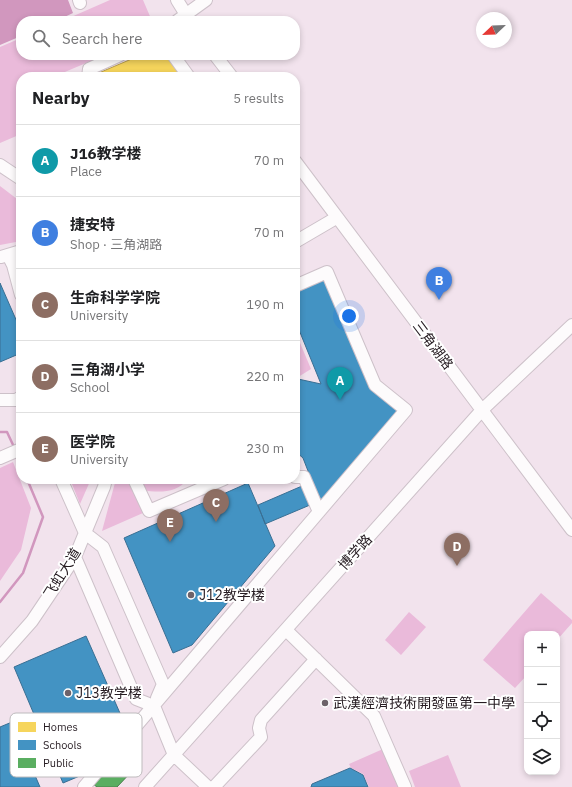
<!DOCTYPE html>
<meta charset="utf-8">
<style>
body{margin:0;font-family:"IBM Plex Sans","Noto Sans SC",sans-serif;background:#f2f2f2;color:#202124}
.controls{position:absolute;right:12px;bottom:12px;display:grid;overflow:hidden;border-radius:8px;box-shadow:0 2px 6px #0003}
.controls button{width:36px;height:36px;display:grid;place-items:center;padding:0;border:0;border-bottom:1px solid #e0e0e0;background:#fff;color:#202124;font:20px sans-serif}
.compass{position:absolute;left:476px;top:12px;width:36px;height:36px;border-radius:50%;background:#fff;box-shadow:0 2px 6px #0003;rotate:247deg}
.you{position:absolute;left:349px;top:316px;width:14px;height:14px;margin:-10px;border:3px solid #fff;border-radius:50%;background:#1a73e8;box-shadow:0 0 0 6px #1a73e833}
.badge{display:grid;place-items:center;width:26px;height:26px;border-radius:50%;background:#6d6269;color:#fff;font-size:13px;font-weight:700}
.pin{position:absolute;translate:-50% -33px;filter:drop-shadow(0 1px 2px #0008)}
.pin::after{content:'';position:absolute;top:21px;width:14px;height:12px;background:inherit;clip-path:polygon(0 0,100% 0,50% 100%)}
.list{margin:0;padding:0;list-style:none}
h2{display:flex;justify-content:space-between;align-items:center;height:52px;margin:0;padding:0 16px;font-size:17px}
h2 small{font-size:13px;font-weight:400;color:#757577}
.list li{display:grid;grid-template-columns:26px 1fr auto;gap:12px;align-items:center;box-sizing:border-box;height:72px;padding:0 16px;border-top:1px solid #e0e0e0}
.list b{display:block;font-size:15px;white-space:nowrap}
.list p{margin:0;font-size:13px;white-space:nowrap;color:#757577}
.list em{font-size:13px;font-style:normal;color:#757577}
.icon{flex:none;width:22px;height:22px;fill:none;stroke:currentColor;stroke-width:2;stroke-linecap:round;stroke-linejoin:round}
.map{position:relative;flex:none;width:572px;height:787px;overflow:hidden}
.search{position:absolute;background:#fff;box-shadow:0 2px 6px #0003;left:16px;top:16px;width:284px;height:44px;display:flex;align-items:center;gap:10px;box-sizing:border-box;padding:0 14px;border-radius:16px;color:#757577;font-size:15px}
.panel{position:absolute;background:#fff;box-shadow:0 2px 6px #0003;left:16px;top:72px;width:284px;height:412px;border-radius:16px}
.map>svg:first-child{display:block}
.green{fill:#eabada}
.water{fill:#d197be}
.homes{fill:#f6d55c;stroke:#b89e4b}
.schools{fill:#4393c3;stroke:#3a6f93}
.public{fill:#5aae61;stroke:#4a824e}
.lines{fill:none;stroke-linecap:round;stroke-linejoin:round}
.stream{stroke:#d197be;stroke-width:2.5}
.minor-casing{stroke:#cdc1c9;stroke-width:14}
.minor{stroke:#fdfbfc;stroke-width:12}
.poi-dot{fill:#6d6269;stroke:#fff;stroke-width:1.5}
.labels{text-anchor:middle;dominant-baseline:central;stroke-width:4;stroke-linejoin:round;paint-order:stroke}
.street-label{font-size:14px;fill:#261c22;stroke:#fff}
.poi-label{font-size:14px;fill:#261c22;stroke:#fff;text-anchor:start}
.key{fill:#fff;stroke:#bebbbd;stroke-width:1}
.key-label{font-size:11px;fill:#261c22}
</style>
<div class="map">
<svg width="572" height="787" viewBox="0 0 572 787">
<rect width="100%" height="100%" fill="#f2e3ed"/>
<path class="green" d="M110 0H143L152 21H62Z
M21 38V55H105L53 77H21V134L0 143V47Z
M0 186 21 202V241L0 245Z
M295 331 311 369 295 379Z
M13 462 31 508 21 550 0 581V468Z
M70 479H91L80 504Z
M116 479H129L143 513 102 531Z
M139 479H188C177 493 159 493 143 490Z
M541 593 572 620V623L557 640V634H527V675L515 688 483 660Z
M409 612 426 627 401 655 385 640Z
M383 749 400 787H369L363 774 351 768 349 764Z
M448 755 461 787H415L409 771Z"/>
<path class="water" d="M0 0H68L73 13 56 21H21V36L0 45Z"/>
<path class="homes" d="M141 55H172L188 77H95L94 75Z"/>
<path class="schools" d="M324 277 369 387 400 413 320 502 303 458 295 451V382L298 379 321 384 295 320V290Z
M0 283 21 331V353L0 362Z
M248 483 275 546 192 645 173 653 124 538Z
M302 486 310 505 265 524 258 505Z
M86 636 123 720 82 775 63 783 14 667Z
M12 722 40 787H0V727Z
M350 768 363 775 368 787H311L312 784Z"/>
<path class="public" d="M119 756 134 769 117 787H97L93 784Z"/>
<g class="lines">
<path class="stream" d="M0 432H7L14 447
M16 454 21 464
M0 602 23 573 43 517 27 479"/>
<g class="minor-casing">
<path id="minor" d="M79 0 80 3
M177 0 190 21
M177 21 206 0
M173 55 189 77
M215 55 232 77
M88 77 89 69 120 55
M295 161 572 530
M0 165 21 179
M295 242 336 218
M8 255 13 265 21 295
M1 257 21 251
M0 400H16L21 397
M0 458 21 449
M295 477H304L319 512
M61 479 85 533 103 547 163 684 157 698
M134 479 149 511 224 479
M75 557 136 699 154 706 174 755 208 787
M286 630 374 716 405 787
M0 657 32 621 75 557 104 487 106 479
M84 787 406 410 375 385 327 272 295 286
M145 787 482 410 572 325
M214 787 261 737 259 728 261 720 316 659"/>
</g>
<use href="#minor" class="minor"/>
</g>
<g class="poi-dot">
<circle cx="191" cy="595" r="4"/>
<circle cx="68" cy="693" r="4"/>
<circle cx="325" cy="703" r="4"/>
</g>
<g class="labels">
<g class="street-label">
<text transform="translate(433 345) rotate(53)">三角湖路</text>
<text transform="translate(355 552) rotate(-48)">博学路</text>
<text transform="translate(62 573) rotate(-58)">飞虹大道</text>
</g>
<g class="poi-label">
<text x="199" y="595">J12教学楼</text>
<text x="76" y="693">J13教学楼</text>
<text x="333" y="703">武漢經濟技術開發區第一中學</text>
</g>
</g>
<rect x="10" y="713" width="132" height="64" rx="6" class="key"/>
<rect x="18" y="722" width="18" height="10" fill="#f6d55c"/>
<rect x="18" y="740" width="18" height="10" fill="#4393c3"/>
<rect x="18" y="758" width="18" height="10" fill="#5aae61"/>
<g class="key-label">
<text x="43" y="731">Homes</text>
<text x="43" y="749">Schools</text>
<text x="43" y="767">Public</text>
</g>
</svg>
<div class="controls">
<button>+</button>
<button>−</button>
<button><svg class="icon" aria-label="locate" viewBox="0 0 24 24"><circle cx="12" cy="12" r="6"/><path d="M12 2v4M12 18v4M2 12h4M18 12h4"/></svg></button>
<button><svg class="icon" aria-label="layers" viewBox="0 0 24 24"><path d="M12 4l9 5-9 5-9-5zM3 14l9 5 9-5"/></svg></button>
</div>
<svg class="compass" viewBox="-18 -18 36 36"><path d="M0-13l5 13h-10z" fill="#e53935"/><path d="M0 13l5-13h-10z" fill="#757577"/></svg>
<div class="you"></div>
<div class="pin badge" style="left:340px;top:400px;background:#0f9aa8">A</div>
<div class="pin badge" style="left:439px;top:300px;background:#3f7fe0">B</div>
<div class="pin badge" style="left:216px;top:522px;background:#8d6e63">C</div>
<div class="pin badge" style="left:457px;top:566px;background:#8d6e63">D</div>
<div class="pin badge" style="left:170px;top:542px;background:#8d6e63">E</div>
<div class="search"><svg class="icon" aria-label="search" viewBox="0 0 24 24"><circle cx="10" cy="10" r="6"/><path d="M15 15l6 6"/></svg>Search here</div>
<section class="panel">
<h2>Nearby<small>5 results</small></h2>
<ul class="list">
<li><span class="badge" style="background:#0f9aa8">A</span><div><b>J16教学楼</b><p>Place</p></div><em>70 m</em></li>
<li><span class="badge" style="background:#3f7fe0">B</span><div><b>捷安特</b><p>Shop · 三角湖路</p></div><em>70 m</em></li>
<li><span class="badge" style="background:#8d6e63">C</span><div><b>生命科学学院</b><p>University</p></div><em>190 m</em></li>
<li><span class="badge" style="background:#8d6e63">D</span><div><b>三角湖小学</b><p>School</p></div><em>220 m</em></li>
<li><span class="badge" style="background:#8d6e63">E</span><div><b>医学院</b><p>University</p></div><em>230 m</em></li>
</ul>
</section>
</div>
